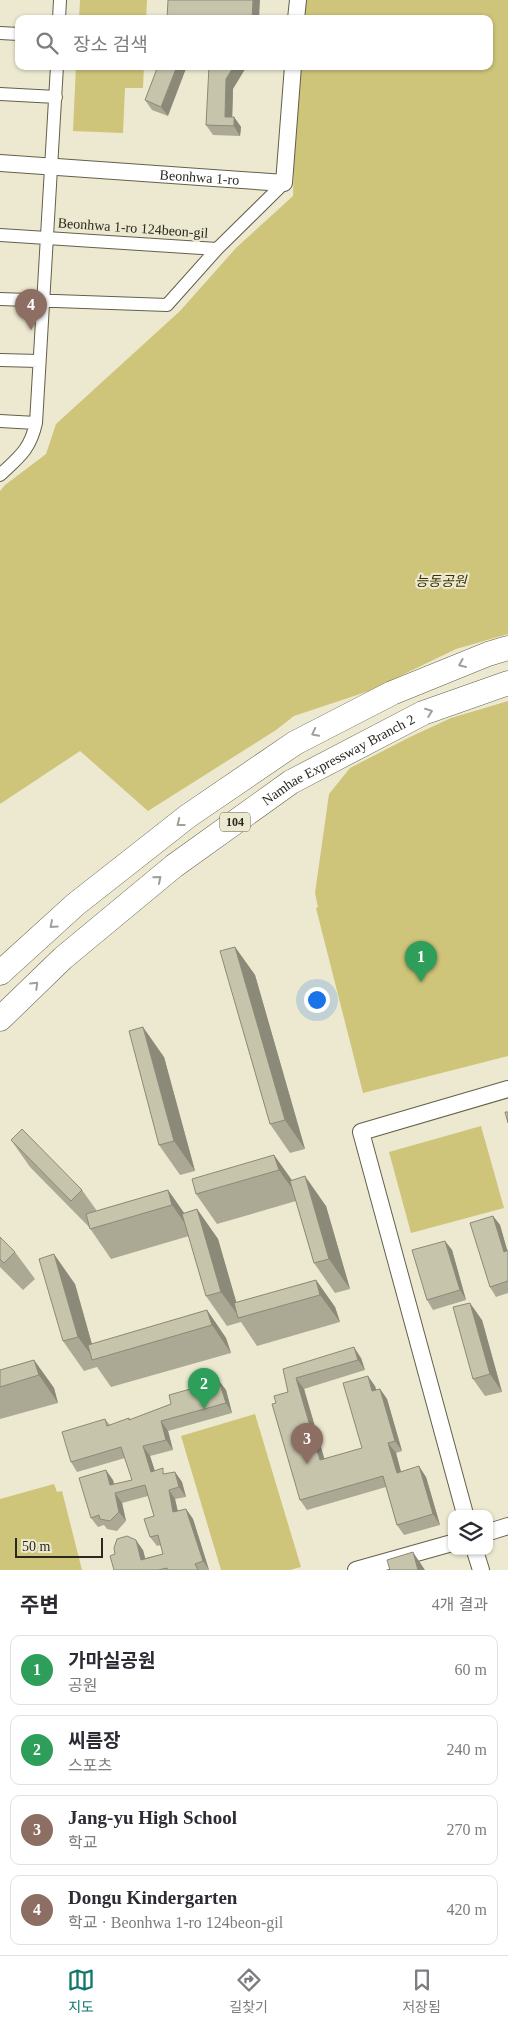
<!DOCTYPE html>
<html lang="ko">
<meta charset="utf-8">
<style>
body{margin:0;font-family:"Times New Roman","Noto Sans KR",serif;background:#f2f2f3;color:#2b2b33}
.controls{position:absolute;right:15px;bottom:15px;display:grid;overflow:hidden;border-radius:10px;box-shadow:0 1px 4px #0004}
.controls button{width:45px;height:45px;display:grid;place-items:center;padding:0;border:0;border-bottom:1px solid #e1e1e2;background:#fff;color:#2b2b33;font:25px sans-serif}
.scale{position:absolute;left:15px;bottom:12px;width:88px;box-sizing:border-box;padding-left:5px;border:2px solid #2a2920;border-top:0;font-size:14px;line-height:18px;white-space:nowrap;color:#2a2920;-webkit-text-stroke:4px #ece9d0;paint-order:stroke}
.you{position:absolute;left:316px;top:999px;width:18px;height:18px;margin:-12px;border:4px solid #fff;border-radius:50%;background:#1a73e8;box-shadow:0 0 0 8px #1a73e833}
.badge{display:grid;place-items:center;width:32px;height:32px;border-radius:50%;background:#0f766e;color:#fff;font-size:16px;font-weight:700}
.pin{position:absolute;translate:-50% -41px;filter:drop-shadow(0 1px 2px #0008)}
.pin::after{content:'';position:absolute;top:26px;width:18px;height:15px;background:inherit;clip-path:polygon(0 0,100% 0,50% 100%)}
.list{margin:0;padding:0;list-style:none}
h2{display:flex;justify-content:space-between;align-items:center;height:65px;margin:0;padding:0 20px;font-size:21px}
h2 small{font-size:16px;font-weight:400;color:#7c7c81}
.list li{display:grid;grid-template-columns:32px 1fr auto;gap:15px;align-items:center;box-sizing:border-box;height:70px;margin:0 10px 10px;padding:0 10px;border:1px solid #e1e1e2;border-radius:10px}
.list b{display:block;font-size:19px;white-space:nowrap}
.list p{margin:0;font-size:16px;white-space:nowrap;color:#7c7c81}
.list em{font-size:16px;font-style:normal;color:#7c7c81}
.icon{flex:none;width:28px;height:28px;fill:none;stroke:currentColor;stroke-width:2;stroke-linecap:round;stroke-linejoin:round}
.map{position:relative;flex:none;width:508px;height:1570px;overflow:hidden}
.search{position:absolute;background:#fff;box-shadow:0 1px 4px #0004;left:15px;right:15px;top:15px;height:55px;display:flex;align-items:center;gap:12px;box-sizing:border-box;padding:0 18px;border-radius:10px;color:#7c7c81;font-size:19px}
.sheet{height:385px;background:#fff}
nav{display:flex;justify-content:space-around;align-items:center;box-sizing:border-box;height:70px;border-top:1px solid #e1e1e2;background:#fff;font-size:14px;color:#7c7c81}
nav a{display:grid;justify-items:center;gap:2px}
nav .on{color:#0f766e}
.map>svg:first-child{display:block}
.green{fill:#cec47a}
.lines{fill:none;stroke-linecap:round;stroke-linejoin:round}
.minor-casing{stroke:#63604a;stroke-width:14}
.tertiary-casing{stroke:#63604a;stroke-width:18}
.motorway-casing{stroke:#63604a;stroke-width:25}
.minor{stroke:#fff;stroke-width:12}
.tertiary{stroke:#fff;stroke-width:16}
.motorway{stroke:#fff;stroke-width:24}
.wall{fill:#aba994}
.shaded-wall{fill:#8b8978}
.building{fill:#c7c4ac;stroke:#8b8978}
.oneway{stroke:#9f9f9b}
.labels{text-anchor:middle;dominant-baseline:central;stroke-width:4.5;stroke-linejoin:round;paint-order:stroke}
.shield{fill:#ece9d0;stroke:#646355;stroke-width:1}
.shield-label{font-size:12px;font-weight:bold;fill:#2a2920}
.street-label{font-size:14px;fill:#2a2920;stroke:#ece9d0}
.park-label{font-size:14px;font-style:italic;fill:#383202;stroke:#ece9d0}
</style>
<div class="map">
<svg width="508" height="1570" viewBox="0 0 508 1570">
<rect width="100%" height="100%" fill="#ece9d0"/>
<path class="green" d="M80 0H147L146 19H79Z
M299 0H508V634L456 649 369 691 294 716 276 730 148 811 80 751 0 804V491L5 485 46 454 56 424 180 311 236 248 293 196 297 66H489V19H299Z
M76 66H144L143 88H125L123 133 73 131Z
M508 701V1056L363 1093 316 908 318 907 315 893 329 794 350 768 410 737 451 718Z
M481 1126 504 1208 411 1233 389 1152Z
M255 1414 301 1567 290 1570H221L181 1436Z
M54 1484 57 1492 62 1491 82 1570H0V1499Z"/>
<g class="lines">
<g class="minor-casing">
<path id="minor" d="M59 19 60 0
M0 33 19 34
M0 94 56 97
M0 235 217 249
M0 299 167 305 217 249 284 183
M0 360 39 361
M0 421 36 423
M0 475C19 457 30 450 36 423L57 66"/>
</g>
<g class="tertiary-casing">
<g id="tertiary">
<path d="M296 19 298 0"/>
<path id="s1" d="M0 163 284 183 293 66"/>
<path d="M465 1514 361 1132 508 1089"/>
<path d="M489 1532 508 1526"/>
<path d="M475 1551 481 1570"/>
<path d="M356 1570 452 1543"/>
</g>
</g>
<g class="motorway-casing">
<g id="motorway">
<path d="M0 973 76 904 188 816 295 743 392 693 488 654 508 648"/>
<path id="s2" d="M0 1019 63 958 174 866 291 782 423 713 508 683"/>
</g>
</g>
<use href="#minor" class="minor"/>
<use href="#tertiary" class="tertiary"/>
<use href="#motorway" class="motorway"/>
</g>
<path class="wall" d="M158 66 168 116 152 110 145 100Z
M233 89 232 117H234L241 127 240 136 213 135 206 125Z
M235 947 255 975 305 1149 290 1153 270 1124Z
M164 1057 195 1171 180 1175 159 1145Z
M11 1140 82 1190 97 1211 168 1190 184 1213 197 1209 218 1239 236 1303 316 1280 335 1307 340 1322 257 1346 241 1322 227 1326 206 1296 189 1236 111 1259 89 1227 30 1167Z
M274 1155 292 1180 326 1206 350 1289 335 1293 314 1263 296 1201 217 1224 196 1194Z
M493 1216 500 1225 507 1250H508V1293L496 1297 490 1287Z
M0 1237 15 1252 35 1279 23 1290 0 1267Z
M445 1241 452 1250 466 1300 433 1310 427 1300Z
M75 1284 92 1344 207 1310 226 1338 231 1353 111 1387 97 1367 84 1371 63 1341Z
M482 1320 502 1392 485 1396 473 1379Z
M361 1358 365 1370 304 1389 324 1459 362 1448 375 1386 376 1390 380 1389 387 1399 402 1451 396 1453 401 1472 426 1477 440 1525 404 1535 397 1525 386 1487 307 1510 300 1500 276 1403 288 1392 283 1369Z
M34 1360 54 1388 58 1403 0 1419V1370Z
M219 1381 226 1390 232 1413 168 1431 173 1450 150 1456 155 1471 166 1474 175 1472 182 1482 186 1497 175 1499 178 1511 186 1509 193 1519 209 1570H114L143 1550 145 1558 163 1554 161 1545 157 1546 150 1537 154 1516 148 1496 122 1503 126 1521 117 1531 107 1529 104 1525 98 1527 91 1518 113 1480 114 1484 132 1480 125 1458 77 1472 71 1462 105 1419 110 1425 129 1418 130 1420 171 1404Z"/>
<path class="shaded-wall" d="M253 0H260L259 19H252Z
M177 66H187L168 116 161 107Z
M234 66H247L233 89 232 126 225 117 226 79Z
M234 117 241 127 240 136 234 126Z
M235 947 255 975 305 1149 285 1120Z
M143 1027 164 1057 195 1171 174 1141Z
M274 1155 295 1185 300 1200 279 1170Z
M305 1176 326 1206 350 1289 329 1259Z
M168 1190 189 1220 193 1235 172 1205Z
M197 1209 218 1239 241 1318H240L221 1292Z
M493 1216 500 1225 508 1253 504 1252Z
M445 1241 452 1250 466 1300 460 1290Z
M54 1254 75 1284 96 1359H94L78 1337Z
M316 1280 335 1307 340 1322 320 1295Z
M470 1303 482 1320 502 1392 490 1374Z
M207 1310 226 1338 231 1353 212 1325Z
M354 1347 361 1358 365 1370 358 1360Z
M34 1360 54 1388 58 1403 39 1375Z
M368 1376 375 1386 379 1401 372 1391Z
M296 1378 304 1389 328 1471 320 1460Z
M219 1381 226 1390 232 1413 226 1403Z
M380 1389 387 1399 402 1451 395 1441Z
M161 1421 168 1431 173 1450 166 1440Z
M388 1443 396 1453 404 1483 397 1473Z
M143 1446 150 1456 158 1481 151 1472Z
M419 1466 426 1477 440 1525 433 1514Z
M106 1470 113 1480 116 1493 110 1485Z
M175 1472 182 1482 186 1497 179 1487Z
M169 1490 175 1499 180 1522 173 1512Z
M115 1493 122 1503 126 1521 119 1512Z
M186 1509 193 1519 209 1570 203 1561Z
M136 1540 143 1550 148 1569 141 1560Z
M413 1552 425 1570H418Z"/>
<path class="building" d="M168 0H253L252 19H167Z
M158 66H177L161 107 145 100Z
M209 66H234L226 79 225 117H234V126L206 125Z
M235 947 285 1120 270 1124 220 951Z
M143 1027 174 1141 159 1145 129 1031Z
M505 1112H508V1123Z
M22 1129 82 1190 71 1201 11 1140Z
M274 1155 279 1170 196 1194 192 1179Z
M305 1176 329 1259 314 1263 290 1181Z
M168 1190 172 1205 90 1229 86 1214Z
M197 1209 221 1292 206 1296 182 1214Z
M493 1216 504 1252 508 1250V1281L490 1287 470 1223Z
M0 1237 15 1252 4 1263 0 1259Z
M445 1241 460 1290 427 1300 412 1250Z
M54 1254 78 1337 63 1341 39 1259Z
M316 1280 320 1295 238 1318 234 1303Z
M470 1303 490 1374 473 1379 453 1307Z
M207 1310 212 1325 92 1360 88 1345Z
M354 1347 358 1360 296 1378 320 1460 362 1448 343 1383 368 1376 372 1391 380 1389 395 1441 388 1443 397 1473 419 1466 433 1514 397 1525 383 1476 300 1500 272 1404 276 1403 274 1396 288 1392 283 1369Z
M34 1360 39 1375 0 1387V1370Z
M219 1381 226 1403 161 1421 166 1440 143 1446 151 1472 163 1468V1474L175 1472 179 1487 169 1490 173 1512 186 1509 203 1561 195 1564 198 1570H168L167 1568 158 1570H114L110 1556 115 1554 114 1548 117 1539 127 1536 136 1540 141 1560 163 1554 158 1535 150 1537 144 1519 154 1516 145 1485 115 1493 119 1512 110 1521 100 1519 99 1515 91 1518 79 1478 106 1470 110 1485 132 1480 121 1447 71 1462 62 1432 105 1419 107 1426 129 1418V1420L171 1404 169 1395Z
M413 1552 418 1570H390L387 1560Z"/>
<defs><path id="oneway-chevron" d="M-2-3.5L2.5 0L-2 3.5" fill="none" stroke-width="1.6" stroke-linecap="round" stroke-linejoin="round" transform="scale(1.25)"/></defs>
<g class="oneway">
<use href="#oneway-chevron" transform="translate(462 664) rotate(157)"/>
<use href="#oneway-chevron" transform="translate(429 712) rotate(-21)"/>
<use href="#oneway-chevron" transform="translate(315 733) rotate(153)"/>
<use href="#oneway-chevron" transform="translate(180 823) rotate(142)"/>
<use href="#oneway-chevron" transform="translate(158 879) rotate(-40)"/>
<use href="#oneway-chevron" transform="translate(53 925) rotate(138)"/>
<use href="#oneway-chevron" transform="translate(35 985) rotate(-44)"/>
</g>
<g class="labels">
<rect class="shield" x="220" y="812.5" width="30" height="19" rx="4"/>
<g class="shield-label">
<text x="235" y="822">104</text>
</g>
<g class="street-label">
<text stroke="none"><textPath href="#s1" startOffset="200">Beonhwa 1-ro</textPath></text>
<text transform="translate(133 228) rotate(4)">Beonhwa 1-ro 124beon-gil</text>
<text stroke="none"><textPath href="#s2" startOffset="428">Namhae Expressway Branch 2</textPath></text>
</g>
<g class="park-label">
<text x="441" y="581">능동공원</text>
</g>
</g>
</svg>
<div class="controls">
<button><svg class="icon" aria-label="layers" viewBox="0 0 24 24"><path d="M12 4l9 5-9 5-9-5zM3 14l9 5 9-5"/></svg></button>
</div>
<div class="scale">50 m</div>
<div class="you"></div>
<div class="pin badge" style="left:421px;top:982px;background:#2e9e5b">1</div>
<div class="pin badge" style="left:204px;top:1409px;background:#2e9e5b">2</div>
<div class="pin badge" style="left:307px;top:1464px;background:#8d6e63">3</div>
<div class="pin badge" style="left:31px;top:330px;background:#8d6e63">4</div>
<div class="search"><svg class="icon" aria-label="search" viewBox="0 0 24 24"><circle cx="10" cy="10" r="6"/><path d="M15 15l6 6"/></svg>장소 검색</div>
</div>
<section class="sheet">
<h2>주변<small>4개 결과</small></h2>
<ul class="list">
<li><span class="badge" style="background:#2e9e5b">1</span><div><b>가마실공원</b><p>공원</p></div><em>60 m</em></li>
<li><span class="badge" style="background:#2e9e5b">2</span><div><b>씨름장</b><p>스포츠</p></div><em>240 m</em></li>
<li><span class="badge" style="background:#8d6e63">3</span><div><b>Jang-yu High School</b><p>학교</p></div><em>270 m</em></li>
<li><span class="badge" style="background:#8d6e63">4</span><div><b>Dongu Kindergarten</b><p>학교 · Beonhwa 1-ro 124beon-gil</p></div><em>420 m</em></li>
</ul>
</section>
<nav>
<a class="on"><svg class="icon" aria-label="map" viewBox="0 0 24 24"><path d="M3 6l6-2 6 2 6-2v14l-6 2-6-2-6 2zM9 4v14M15 6v14"/></svg>지도</a>
<a><svg class="icon" aria-label="directions" viewBox="0 0 24 24"><path d="M12 3l9 9-9 9-9-9zM9 14v-3h6M13 9l2 2-2 2"/></svg>길찾기</a>
<a><svg class="icon" aria-label="saved" viewBox="0 0 24 24"><path d="M7 4h10v16l-5-4-5 4z"/></svg>저장됨</a>
</nav>
